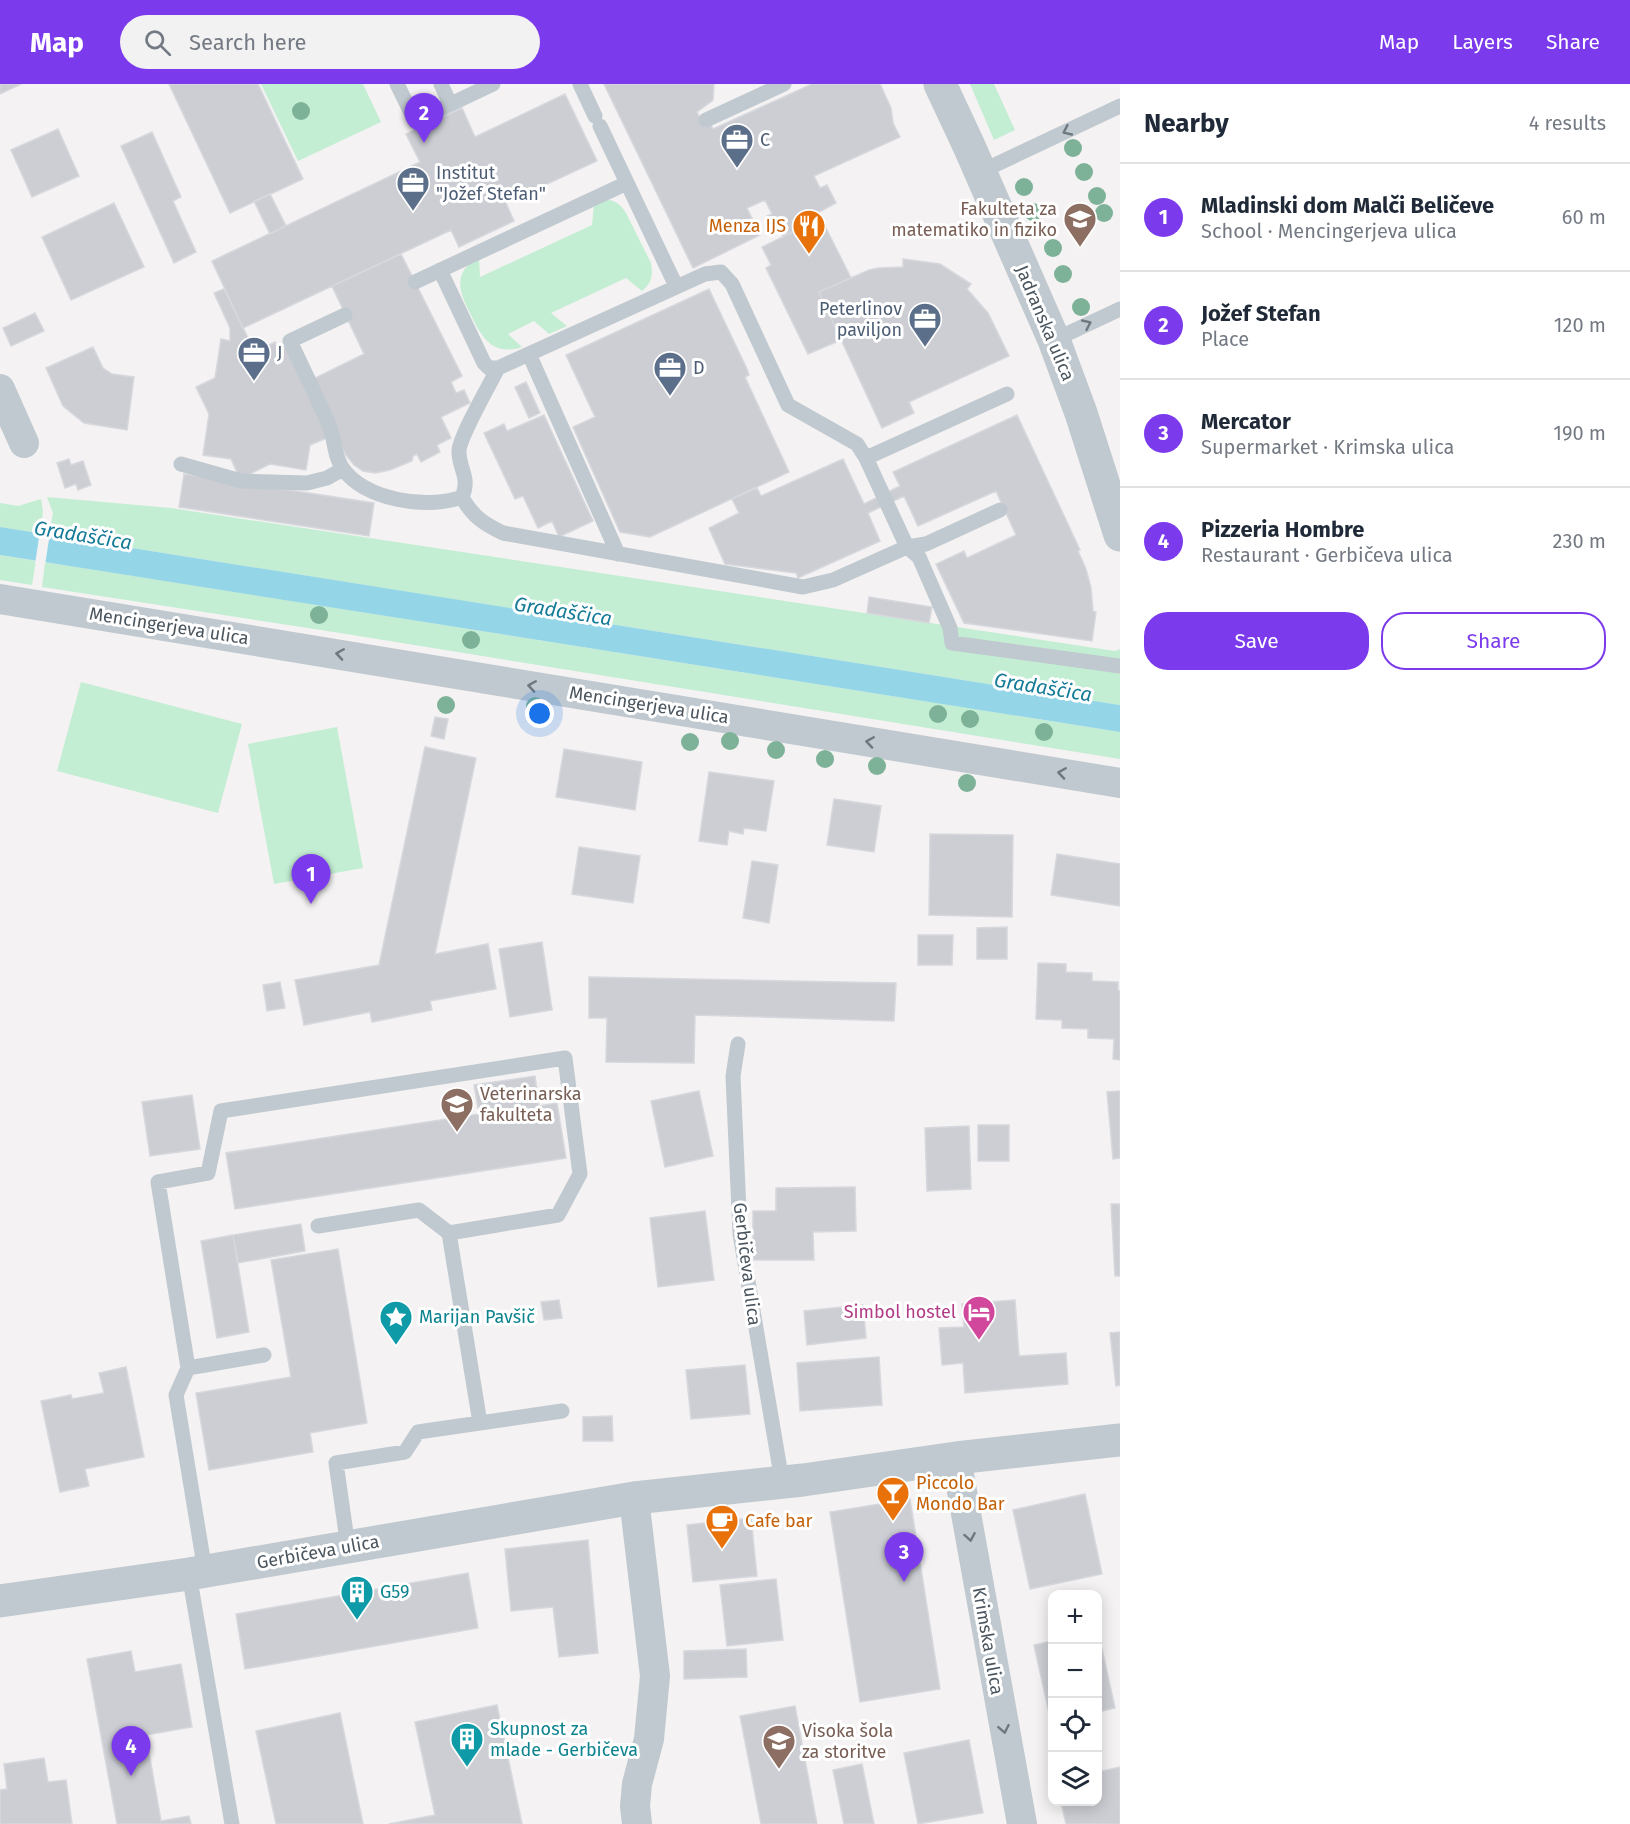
<!DOCTYPE html>
<meta charset="utf-8">
<style>
body{margin:0;font-family:"Fira Sans",sans-serif;background:#f2f2f3;color:#1f2937}
.controls{position:absolute;right:18px;bottom:18px;display:grid;overflow:hidden;border-radius:12px;box-shadow:0 3px 15px #0003}
.controls button{width:54px;height:54px;display:grid;place-items:center;padding:0;border:0;border-bottom:2px solid #e0e1e3;background:#fff;color:#1f2937;font:30px sans-serif}
.you{position:absolute;left:540px;top:630px;width:21px;height:21px;margin:-15px;border:4px solid #fff;border-radius:50%;background:#1a73e8;box-shadow:0 0 0 9px #1a73e833}
.badge{display:grid;place-items:center;width:39px;height:39px;border-radius:50%;background:#7c3aed;color:#fff;font-size:20px;font-weight:700}
.pin{position:absolute;translate:-50% -50px;filter:drop-shadow(0 2px 3px #0008)}
.pin::after{content:'';position:absolute;top:32px;width:21px;height:18px;background:inherit;clip-path:polygon(0 0,100% 0,50% 100%)}
.list{margin:0;padding:0;list-style:none}
h2{display:flex;justify-content:space-between;align-items:center;height:78px;margin:0;padding:0 24px;font-size:26px}
h2 small{font-size:20px;font-weight:400;color:#747a83}
.list li{display:grid;grid-template-columns:39px 1fr auto;gap:18px;align-items:center;box-sizing:border-box;height:108px;padding:0 24px;border-top:2px solid #e0e1e3}
.list b{display:block;font-size:22px;white-space:nowrap}
.list p{margin:0;font-size:20px;white-space:nowrap;color:#747a83}
.list em{font-size:20px;font-style:normal;color:#747a83}
.actions{display:flex;gap:12px;padding:18px 24px}
.actions a{flex:1;padding:14px 0;border:2px solid #7c3aed;border-radius:24px;text-align:center;font-size:21px;color:#7c3aed}
.actions .main{background:#7c3aed;color:#fff}
.icon{flex:none;width:33px;height:33px;fill:none;stroke:currentColor;stroke-width:2;stroke-linecap:round;stroke-linejoin:round}
.map{position:relative;flex:none;width:1120px;height:1740px;overflow:hidden}
header{display:flex;align-items:center;gap:36px;box-sizing:border-box;height:84px;padding:0 30px;background:#7c3aed;color:#fff}
header strong{font-size:28px}
nav{display:flex;gap:33px;margin-inline-start:auto;font-size:21px}
.search{width:420px;height:54px;background:#f2f2f3;display:flex;align-items:center;gap:15px;box-sizing:border-box;padding:0 21px;border-radius:33px;color:#747a83;font-size:22px}
main{display:flex}
aside{flex:1;background:#fff}
.map>svg:first-child{display:block}
.green{fill:#c4eed4}
.water{fill:#94d6e8}
.pier{fill:#f4f2f2}
.building{fill:#ccced4;stroke:#d6d8dd;stroke-width:1.5}
.lines{fill:none;stroke-linecap:round;stroke-linejoin:round}
.service{stroke:#c0c9cf;stroke-width:15}
.minor{stroke:#c0c9cf;stroke-width:30}
.tertiary{stroke:#c0c9cf;stroke-width:33}
.tree{fill:#7eb298}
.oneway{stroke:#6d7880}
.labels{text-anchor:middle;dominant-baseline:central;stroke-width:6;stroke-linejoin:round;paint-order:stroke}
.service-label{font-size:18px;fill:#4e5e75;stroke:#fff;text-anchor:start}
.education-label{font-size:18px;fill:#785e54;stroke:#fff;text-anchor:start}
.food-label{font-size:18px;fill:#c56008;stroke:#fff;text-anchor:start}
.street-label{font-size:18px;fill:#4a555e;stroke:#fff}
.hotel-label{font-size:18px;fill:#b23c85;stroke:#fff;text-anchor:end}
.culture-label{font-size:18px;fill:#0d838f;stroke:#fff;text-anchor:start}
.water-label{font-size:20px;font-style:italic;fill:#157b98;stroke:#fff}
</style>
<header>
<strong>Map</strong>
<div class="search"><svg class="icon" aria-label="search" viewBox="0 0 24 24"><circle cx="10" cy="10" r="6"/><path d="M15 15l6 6"/></svg>Search here</div>
<nav><a>Map</a><a>Layers</a><a>Share</a></nav>
</header>
<main>
<div class="map">
<svg width="1120" height="1740" viewBox="0 0 1120 1740">
<rect width="100%" height="100%" fill="#f4f2f2"/>
<path class="green" d="M261 0H363L381 38 298 77Z
M970 0H994L1015 46 994 56Z
M603 115C614 116 620 119 626 129L651 179C653 191 652 199 642 207L626 194 551 229 567 242 549 250 534 237 508 250 522 263C492 273 481 252 470 229 458 206 453 188 479 173L480 193 592 141 594 119Z
M47 413 171 424 1115 567 1120 565V621L49 451 53 429Z
M41 415 43 427 40 450 0 443V419L18 422Z
M0 471 36 477 32 501 0 496Z
M45 478 1120 648V675L340 549 42 503Z
M81 598 242 640 218 729 57 687Z
M337 643 363 784 274 800 248 660Z"/>
<path class="water" d="M0 443 1120 621V648L0 471Z"/>
<path class="pier" d="M40 447 50 449 45 481 35 480Z"/>
<path class="building" d="M0 0H21L0 10Z
M169 0H258L303 95 230 129Z
M604 0H714L713 16 697 28 705 43 711 41 713 45 812 0H880L891 24 893 39 900 53 814 92 820 104 827 101 836 119 819 128 821 134 783 153 776 140 772 142 767 132 772 130 765 116 747 124 760 151 693 184Z
M565 10 597 77 506 119 514 137 459 163 451 146 243 244 212 177 420 78 406 50 462 24 475 53Z
M58 45 79 92 32 113 11 66Z
M152 48 181 113 173 117 196 168 174 179 121 62Z
M270 110 286 142 270 150 254 117Z
M114 119 144 183 71 216 42 153Z
M821 134 851 194 819 208 841 256 808 270 766 184 771 181 762 163Z
M401 170 462 292 451 298 456 309 464 306 470 319 441 333 451 354 437 361 440 368 421 378 417 370 413 372 412 377 390 386 375 389 363 387 354 381 346 371 336 352 313 295 364 270 332 202Z
M903 175 940 180 971 200 967 205 988 229 1009 272 909 318 914 329 882 344 819 208 869 186 879 184 903 183Z
M224 205 255 268 275 258 278 264 285 261 329 353 310 361 306 386 270 380 240 395 231 375 203 371 209 330 196 303 215 294 221 255 230 257V244L214 209Z
M709 205 747 285 749 291 745 293 789 388 650 453 620 448 573 343 595 333 566 271Z
M35 229 44 247 11 262 3 244Z
M93 263 103 284 112 290 134 293 127 346 84 339 63 322 46 284Z
M526 298 540 329 529 334 515 303Z
M544 331 593 437 559 453 552 437 538 444 523 412 515 415 484 349 504 340 507 347Z
M1017 331 1080 466 1078 467 1086 485 1091 504 1093 527 1096 528 1092 557 964 539 936 480 964 467 967 474 1016 451 996 407 918 442 904 412 868 429 880 457 798 494 796 489 725 480 709 444 739 429 732 415 757 404 761 412 843 375 864 420 900 402 893 388Z
M69 375 71 381 83 377 91 401 78 406 76 400 65 404 57 379Z
M184 390 374 419 369 452 179 423Z
M869 513 932 523 929 539 867 529Z
M435 633 448 635 444 655 431 652Z
M425 663 476 674 435 870 488 860 496 905 430 917 432 926 372 938 370 928 304 941 295 896 379 881Z
M564 665 642 678 635 726 556 713Z
M709 688 774 697 766 747 744 744 743 750 729 747 727 761 699 757Z
M834 715 881 722 874 768 827 761Z
M930 750 1013 751 1012 833 929 831Z
M579 763 640 772 633 819 572 810Z
M1057 770 1120 780V822L1051 811Z
M752 777 778 781 769 839 743 834Z
M1007 843V875H977V844Z
M918 851H953L952 881H918Z
M542 858 552 926 510 933 499 865Z
M1038 879 1066 880V888L1092 889V897L1118 898V906L1120 907V976L1113 975 1114 955 1088 954V945L1062 944V936L1036 935Z
M589 893 896 899 894 937 695 931 694 979 606 978 607 934H589Z
M280 898 285 924 267 927 263 901Z
M535 992 539 1022 557 1019 566 1074 235 1125 226 1069 479 1030 474 1001Z
M699 1007 713 1072 665 1083 651 1017Z
M1120 1007V1074L1113 1075 1107 1008Z
M192 1011 200 1065 150 1072 142 1018Z
M978 1041H1009V1077H978Z
M969 1042 971 1105 927 1107 925 1044Z
M855 1103 856 1147 813 1148 814 1176H753V1127H776V1104Z
M1111 1120H1120V1192H1115Z
M705 1127 714 1196 658 1203 650 1134Z
M301 1140 305 1167 238 1179 233 1151Z
M233 1151 249 1248 217 1254 201 1157Z
M338 1165 367 1339 310 1349 313 1368 209 1386 196 1309 291 1293 271 1176Z
M559 1216 562 1234 544 1236 541 1218Z
M1015 1216 1019 1272 1066 1269 1068 1300 965 1309 963 1279 942 1281 939 1244 964 1243 962 1220Z
M863 1221 866 1254 807 1261 804 1227Z
M1120 1248V1301L1116 1302 1110 1249Z
M879 1273 882 1321 800 1327 797 1279Z
M745 1281 750 1330 691 1335 686 1286Z
M126 1283 144 1373 85 1385 89 1402 60 1408 41 1317 71 1311 72 1315 104 1309 99 1289Z
M612 1332 613 1357H583V1333Z
M1085 1410 1102 1490 1030 1505 1013 1426Z
M910 1415 940 1605 860 1618 830 1428Z
M751 1434 757 1492 693 1498 687 1441Z
M588 1456 598 1569 559 1573 553 1523 511 1527 505 1465Z
M468 1489 478 1544 245 1585 236 1530Z
M776 1495 783 1556 727 1562 720 1501Z
M1098 1547 1115 1624 1098 1628Z
M1052 1557V1638H1051L1034 1561Z
M746 1565 747 1593 684 1595V1567Z
M131 1567 135 1588 181 1580 192 1643 146 1651 161 1737 189 1732 191 1740H117L87 1575Z
M497 1621 522 1740H389L435 1731 415 1638Z
M795 1622 817 1740H761L740 1632Z
M340 1629 363 1740H276L256 1647Z
M969 1656 983 1729 918 1740 904 1669Z
M44 1674 48 1698 66 1696 72 1740H0V1706L7 1705 4 1680Z
M862 1680 874 1740H844L833 1686Z
M1120 1683V1740H1066L1061 1718H1098V1688Z"/>
<g class="lines">
<path class="service" d="M397 0 415 37 493 0
M441 0 450 20
M580 0 595 32
M706 36 784 0
M600 42 676 202
M980 88 1120 22
M440 186 484 279 489 284H498L705 190 721 188 732 200 788 321 857 360 866 374 1007 310
M415 198 627 99
M345 231 290 257C303 285 317 313 329 341 335 355 334 373 343 385 366 416 427 426 462 413 471 393 458 384 459 366 461 350 489 302 498 284
M1054 256 1120 225
M529 270 618 470
M866 374 907 463 919 473 950 544 952 559 1120 582
M181 380 241 397 307 399 327 394 343 385
M462 413C472 432 484 440 503 449L803 503 833 496 907 463 926 460 1000 426
M738 960 733 992 740 1150 782 1397
M318 1142 419 1126 449 1149
M264 1271 188 1284 158 1098 208 1089 221 1027 565 974 580 1090 558 1131 449 1149 480 1339
M188 1284 176 1311 205 1487
M348 1463 336 1379 405 1368 418 1348 562 1327
M189 1490 232 1740"/>
<path class="minor" d="M0 305 24 359
M0 515 1120 699
M956 1374 1022 1740
M634 1414 655 1592 649 1655 637 1700 635 1722 637 1740"/>
<path class="tertiary" d="M940 0 969 62 1054 256 1081 329 1120 451
M0 1517 189 1490 634 1414 803 1396 956 1374 1120 1356"/>
</g>
<g class="tree">
<circle cx="301" cy="27" r="9"/>
<circle cx="1073" cy="64" r="9"/>
<circle cx="1084" cy="88" r="9"/>
<circle cx="1024" cy="103" r="9"/>
<circle cx="1097" cy="112" r="9"/>
<circle cx="1033" cy="128" r="9"/>
<circle cx="1104" cy="129" r="9"/>
<circle cx="1053" cy="164" r="9"/>
<circle cx="1063" cy="190" r="9"/>
<circle cx="1081" cy="223" r="9"/>
<circle cx="319" cy="531" r="9"/>
<circle cx="471" cy="556" r="9"/>
<circle cx="446" cy="621" r="9"/>
<circle cx="535" cy="622" r="9"/>
<circle cx="938" cy="630" r="9"/>
<circle cx="970" cy="635" r="9"/>
<circle cx="1044" cy="648" r="9"/>
<circle cx="730" cy="657" r="9"/>
<circle cx="690" cy="658" r="9"/>
<circle cx="776" cy="666" r="9"/>
<circle cx="825" cy="675" r="9"/>
<circle cx="877" cy="682" r="9"/>
<circle cx="967" cy="699" r="9"/>
</g>
<defs><path id="oneway-chevron" d="M-2-3.5L2.5 0L-2 3.5" fill="none" stroke-width="1.6" stroke-linecap="round" stroke-linejoin="round" transform="scale(1.5)"/></defs>
<g class="oneway">
<use href="#oneway-chevron" transform="translate(1067 47) rotate(155)"/>
<use href="#oneway-chevron" transform="translate(1087 240) rotate(-25)"/>
<use href="#oneway-chevron" transform="translate(340 570) rotate(-171)"/>
<use href="#oneway-chevron" transform="translate(532 602) rotate(-171)"/>
<use href="#oneway-chevron" transform="translate(870 658) rotate(-171)"/>
<use href="#oneway-chevron" transform="translate(1062 689) rotate(-171)"/>
<use href="#oneway-chevron" transform="translate(970 1453) rotate(80)"/>
<use href="#oneway-chevron" transform="translate(1004 1645) rotate(79)"/>
</g>
<defs>
<g id="office-pin" transform="scale(1.725)"><path d="M0 17L-7.5 6A9.5 9.5 0 1 1 7.5 6Z" fill="#5c6f8a" stroke="#fff"/><path d="M-6-3h4V-5.5h4V-3h4V5H-6ZM-1-4.5V-3h2v-1.5ZM-6 0V1H6V0Z" fill="#fff"/></g>
<g id="university-pin" transform="scale(1.725)"><path d="M0 17L-7.5 6A9.5 9.5 0 1 1 7.5 6Z" fill="#8d6e63" stroke="#fff"/><path d="M0-5L7-2L0 1L-7-2ZM-4 1L0 2.5L4 1V4Q0 6-4 4Z" fill="#fff"/></g>
<g id="restaurant-pin" transform="scale(1.725)"><path d="M0 17L-7.5 6A9.5 9.5 0 1 1 7.5 6Z" fill="#e8710a" stroke="#fff"/><path d="M-5-6h1v4h1v-4h1v4h1v-4h1v5L-1.5 .5V6h-2V.5L-5-1ZM5-6V6H3V1.5H1.5Q1.5-4 5-6Z" fill="#fff"/></g>
<g id="hotel-pin" transform="scale(1.725)"><path d="M0 17L-7.5 6A9.5 9.5 0 1 1 7.5 6Z" fill="#d1479c" stroke="#fff"/><path d="M-6-4.5h1.5V1H6V5H4.5V3h-9V5H-6ZM-4 0a1.8 1.8 0 1 1 3.6 0ZM.5 0V-2.5h3Q6-2.5 6 0Z" fill="#fff"/></g>
<g id="sight-pin" transform="scale(1.725)"><path d="M0 17L-7.5 6A9.5 9.5 0 1 1 7.5 6Z" fill="#0f9aa8" stroke="#fff"/><path d="M0-6L1.8-2.2L6-1.7L2.9 1.2L3.7 5.4L0 3.3L-3.7 5.4L-2.9 1.2L-6-1.7L-1.8-2.2Z" fill="#fff"/></g>
<g id="bar-pin" transform="scale(1.725)"><path d="M0 17L-7.5 6A9.5 9.5 0 1 1 7.5 6Z" fill="#e8710a" stroke="#fff"/><path d="M-6-5H6L.8 .8V4.5H3.5V6h-7V4.5H-.8V.8Z" fill="#fff"/></g>
<g id="cafe-pin" transform="scale(1.725)"><path d="M0 17L-7.5 6A9.5 9.5 0 1 1 7.5 6Z" fill="#e8710a" stroke="#fff"/><path d="M-5.5-4.5H6V0H3Q3 3.5 0 3.5H-2.5Q-5.5 3.5-5.5 0ZM3-3.2v2h1.7v-2ZM-6 4.5H4V6H-6Z" fill="#fff"/></g>
<g id="building-pin" transform="scale(1.725)"><path d="M0 17L-7.5 6A9.5 9.5 0 1 1 7.5 6Z" fill="#0f9aa8" stroke="#fff"/><path d="M-4-6H4V6H1V3H-1V6H-4ZM-2.5-4.3h1.7v1.8h-1.7ZM.8-4.3h1.7v1.8H.8ZM-2.5-1h1.7V.8h-1.7ZM.8-1h1.7V.8H.8Z" fill="#fff"/></g>
</defs>
<g fill-rule="evenodd">
<use href="#office-pin" x="737" y="56"/>
<use href="#office-pin" x="413" y="99"/>
<use href="#university-pin" x="1080" y="135"/>
<use href="#restaurant-pin" x="809" y="142"/>
<use href="#office-pin" x="925" y="235"/>
<use href="#office-pin" x="254" y="269"/>
<use href="#office-pin" x="670" y="284"/>
<use href="#university-pin" x="457" y="1020"/>
<use href="#hotel-pin" x="979" y="1228"/>
<use href="#sight-pin" x="396" y="1233"/>
<use href="#bar-pin" x="893" y="1409"/>
<use href="#cafe-pin" x="722" y="1437"/>
<use href="#building-pin" x="357" y="1508"/>
<use href="#building-pin" x="467" y="1655"/>
<use href="#university-pin" x="779" y="1657"/>
</g>
<g class="labels">
<g class="service-label">
<text x="760" y="56">C</text>
<text x="436" y="89">Institut<tspan x="436" dy="21">"Jožef Stefan"</tspan></text>
<text x="902" y="225" text-anchor="end">Peterlinov<tspan x="902" dy="21">paviljon</tspan></text>
<text x="277" y="269">J</text>
<text x="693" y="284">D</text>
</g>
<g class="education-label">
<text x="1057" y="125" text-anchor="end">Fakulteta za<tspan x="1057" dy="21">matematiko in fiziko</tspan></text>
<text x="480" y="1010">Veterinarska<tspan x="480" dy="21">fakulteta</tspan></text>
<text x="802" y="1647">Visoka šola<tspan x="802" dy="21">za storitve</tspan></text>
</g>
<g class="food-label">
<text x="786" y="142" text-anchor="end">Menza IJS</text>
<text x="916" y="1399">Piccolo<tspan x="916" dy="21">Mondo Bar</tspan></text>
<text x="745" y="1437">Cafe bar</text>
</g>
<g class="street-label">
<text transform="translate(1045 239) rotate(67)">Jadranska ulica</text>
<text transform="translate(169 542) rotate(9)">Mencingerjeva ulica</text>
<text transform="translate(649 621) rotate(9)">Mencingerjeva ulica</text>
<text transform="translate(747 1180) rotate(83)">Gerbičeva ulica</text>
<text transform="translate(318 1468) rotate(-10)">Gerbičeva ulica</text>
<text transform="translate(988 1557) rotate(80)">Krimska ulica</text>
</g>
<g class="hotel-label">
<text x="956" y="1228">Simbol hostel</text>
</g>
<g class="culture-label">
<text x="419" y="1233">Marijan Pavšič</text>
<text x="380" y="1508">G59</text>
<text x="490" y="1645">Skupnost za<tspan x="490" dy="21">mlade - Gerbičeva</tspan></text>
</g>
<g class="water-label">
<text transform="translate(83 451) rotate(9)">Gradaščica</text>
<text transform="translate(563 527) rotate(9)">Gradaščica</text>
<text transform="translate(1043 603) rotate(9)">Gradaščica</text>
</g>
</g>
</svg>
<div class="controls">
<button>+</button>
<button>−</button>
<button><svg class="icon" aria-label="locate" viewBox="0 0 24 24"><circle cx="12" cy="12" r="6"/><path d="M12 2v4M12 18v4M2 12h4M18 12h4"/></svg></button>
<button><svg class="icon" aria-label="layers" viewBox="0 0 24 24"><path d="M12 4l9 5-9 5-9-5zM3 14l9 5 9-5"/></svg></button>
</div>
<div class="you"></div>
<div class="pin badge" style="left:311px;top:820px">1</div>
<div class="pin badge" style="left:424px;top:59px">2</div>
<div class="pin badge" style="left:904px;top:1498px">3</div>
<div class="pin badge" style="left:131px;top:1692px">4</div>
</div>
<aside>
<h2>Nearby<small>4 results</small></h2>
<ul class="list">
<li><span class="badge">1</span><div><b>Mladinski dom Malči Beličeve</b><p>School · Mencingerjeva ulica</p></div><em>60 m</em></li>
<li><span class="badge">2</span><div><b>Jožef Stefan</b><p>Place</p></div><em>120 m</em></li>
<li><span class="badge">3</span><div><b>Mercator</b><p>Supermarket · Krimska ulica</p></div><em>190 m</em></li>
<li><span class="badge">4</span><div><b>Pizzeria Hombre</b><p>Restaurant · Gerbičeva ulica</p></div><em>230 m</em></li>
</ul>
<div class="actions"><a class="main">Save</a><a>Share</a></div>
</aside>
</main>
